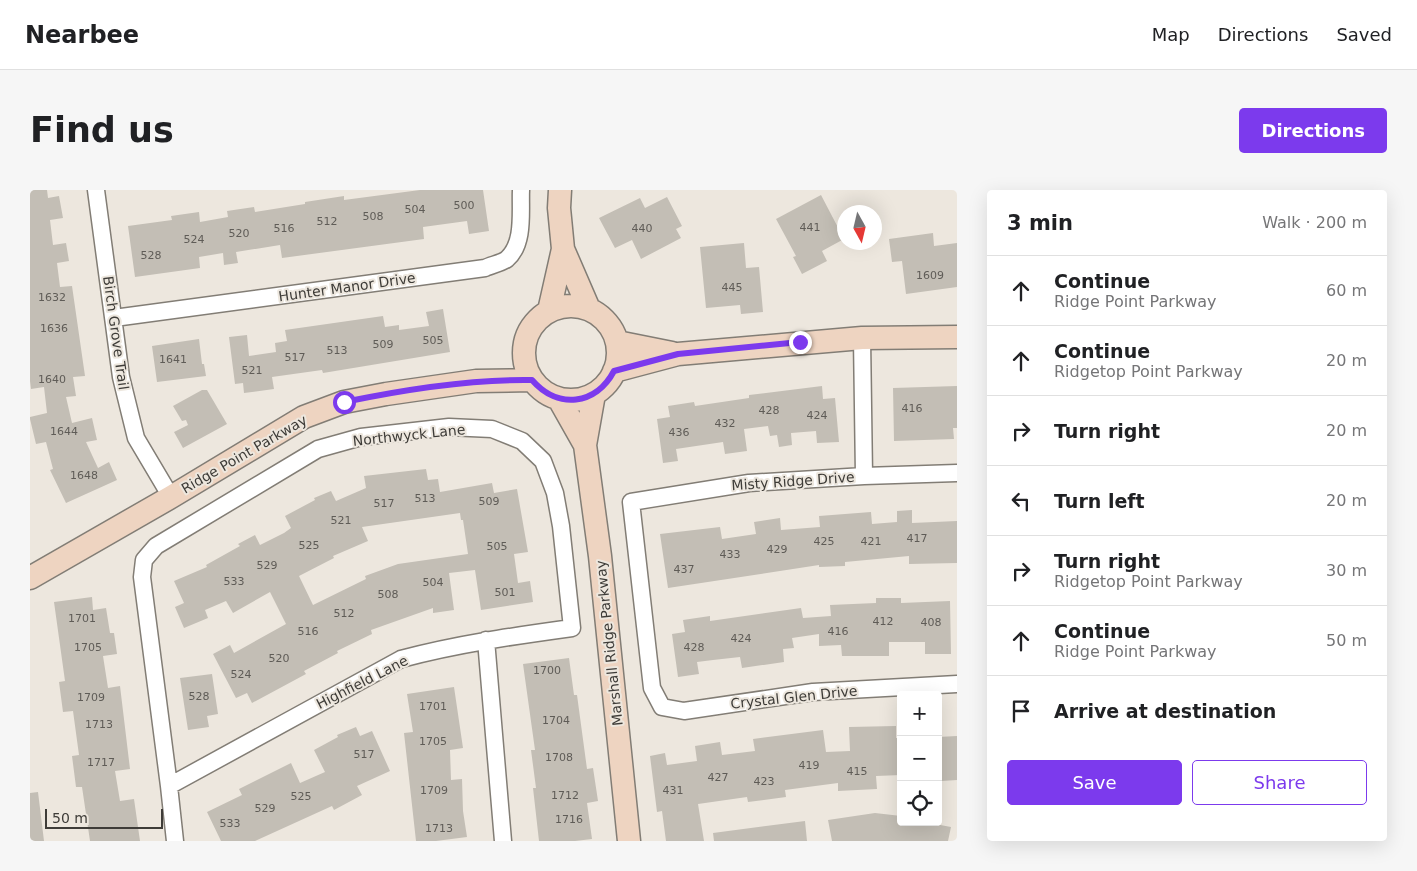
<!DOCTYPE html>
<meta charset="utf-8">
<style>
body{margin:0;font-family:"DejaVu Sans",sans-serif;background:#f6f6f6;color:#202124}
.controls{position:absolute;right:15px;bottom:15px;display:grid;overflow:hidden;border-radius:5px;box-shadow:0 5px 20px #0002}
.controls button{width:45px;height:45px;display:grid;place-items:center;padding:0;border:0;border-bottom:1px solid #e0e0e0;background:#fff;color:#202124;font:25px sans-serif}
.compass{position:absolute;left:807px;top:15px;width:45px;height:45px;border-radius:50%;background:#fff;box-shadow:0 5px 20px #0002;rotate:172deg}
.scale{position:absolute;left:15px;bottom:12px;width:118px;box-sizing:border-box;padding-left:5px;border:2px solid #3e3c38;border-top:0;font-size:14px;line-height:18px;white-space:nowrap;color:#3e3c38;-webkit-text-stroke:4px #ede7de;paint-order:stroke}
.stop{position:absolute;width:15px;height:15px;margin:-11px;border:4px solid #7c3aed;border-radius:50%;background:#fff}
.stop.end{background:#7c3aed;border-color:#fff;box-shadow:0 1px 5px #0008}
.list{margin:0;padding:0;list-style:none}
h2{display:flex;justify-content:space-between;align-items:center;height:65px;margin:0;padding:0 20px;font-size:21px}
h2 small{font-size:16px;font-weight:400;color:#757577}
.list li{display:grid;grid-template-columns:32px 1fr auto;gap:15px;align-items:center;box-sizing:border-box;height:70px;padding:0 20px;border-top:1px solid #e0e0e0}
.list b{display:block;font-size:19px;white-space:nowrap}
.list p{margin:0;font-size:16px;white-space:nowrap;color:#757577}
.list em{font-size:16px;font-style:normal;color:#757577}
.actions{display:flex;gap:10px;padding:15px 20px}
.actions a{flex:1;padding:11px 0;border:1px solid #7c3aed;border-radius:5px;text-align:center;font-size:18px;color:#7c3aed}
.actions .main{background:#7c3aed;color:#fff}
.icon{flex:none;width:28px;height:28px;fill:none;stroke:currentColor;stroke-width:2;stroke-linecap:round;stroke-linejoin:round}
.map{position:relative;flex:none;width:927px;height:651px;overflow:hidden;border-radius:5px}
header{display:flex;align-items:center;gap:30px;box-sizing:border-box;height:70px;padding:0 25px;background:#fff;border-bottom:1px solid #e0e0e0}
header strong{font-size:24px}
nav{display:flex;gap:28px;margin-inline-start:auto;font-size:18px}
.intro{display:flex;align-items:center;justify-content:space-between;box-sizing:border-box;height:120px;padding:0 30px}
h1{margin:0;font-size:35px}
.button{padding:12px 22px;border-radius:5px;background:#7c3aed;color:#fff;font-size:18px;font-weight:700}
main{display:flex;gap:30px;padding:0 30px}
aside{flex:1;background:#fff;border-radius:5px;box-shadow:0 5px 20px #0002}
.map>svg:first-child{display:block}
.building{fill:#c3beb5;fill-rule:evenodd}
.lines{fill:none;stroke-linecap:round;stroke-linejoin:round}
.street-casing{stroke:#827d75;stroke-width:19}
.secondary-casing{stroke:#827d75;stroke-width:25}
.street{stroke:#fff;stroke-width:16}
.secondary{stroke:#eed4c1;stroke-width:22}
.route{stroke:#7c3aed;stroke-width:6}
.labels{text-anchor:middle;dominant-baseline:central;stroke-width:4;stroke-linejoin:round;paint-order:stroke}
.number-label{font-size:11px;fill:#5f5c57}
.street-label{font-size:14px;fill:#3e3c38;stroke:#ede7de}
</style>
<header>
<strong>Nearbee</strong>
<nav><a>Map</a><a>Directions</a><a>Saved</a></nav>
</header>
<div class="intro"><h1>Find us</h1><a class="button">Directions</a></div>
<main>
<div class="map">
<svg width="927" height="651" viewBox="0 0 927 651">
<rect width="100%" height="100%" fill="#ede7de"/>
<path class="building" d="M0 0H17L18 8 29 6 33 28 20 30 23 55 36 53 39 71 27 73 30 97 42 96 55 186 43 187 46 206 36 207 42 233 62 228 67 250 56 252 68 278 79 272 87 290 36 313 20 280 23 279 16 252 6 254 0 229V227L17 223 14 197 1 199 0 191Z
M390 0H453L459 41 439 44 437 31 393 37 394 49 252 68 250 55 206 62 208 73 194 75 193 63 169 67 170 78 105 87 98 36 142 30 141 26 169 22 170 32 198 27 197 21 224 17 225 22 275 14V12L314 6V10Z
M791 5 814 49 792 61 797 71 772 84 763 67 766 66 746 29Z
M637 7 652 36 646 39 651 48 611 69 602 50 585 58 569 28 610 8 615 18Z
M903 43 904 56 927 53V97L876 104 872 71 862 72 859 49Z
M714 53 716 78 729 77 733 122 711 124 710 115 676 118 670 57Z
M413 119 420 162 293 183 292 180 242 187 244 199 214 203 213 193 205 194 199 147 217 145 219 166 246 162 245 153 257 151 255 140 353 126 355 137 369 135V140L399 136 396 122Z
M169 149 172 174H174L176 186 127 192 122 156Z
M792 196 793 209 805 208 809 252 787 253 786 241 761 243 762 255 749 257 747 245 740 246 738 236 714 239 717 261 695 264 693 252 646 259 648 271 633 273 627 229 640 227 638 216 664 212 665 216 719 208V205Z
M927 196V238H923L924 249 864 251 863 198Z
M172 200H177L197 234 153 258 144 242 158 235 156 230 152 231 143 216Z
M396 279 398 290 408 289 410 302 462 293 464 303 487 299 498 362 484 364 488 393 500 391 503 412 451 420 445 380 419 383 424 420 403 423V418L341 440 342 444 307 461 308 463 274 481 276 484 222 513 217 503 206 508 183 464 200 455 204 463 256 434 240 402 203 423 196 411 175 420 178 428 154 438 145 417 154 413 144 391 177 377 176 375 210 356 208 354 225 345 230 355 254 343 261 338 255 326 285 310 284 308 301 301 306 311 336 298 334 286ZM430 323 431 330H433L438 364 368 374 335 386 336 389 283 415 269 386 304 368 303 366 338 351 332 337Z
M882 320V333L927 331V373L879 374V366L815 372V376L789 377V375L638 398 630 344 690 337 692 349 726 344 724 332 750 328 751 340 790 337 789 326 841 322 842 334 867 332V321Z
M62 407 63 420 76 418 80 443H84L87 464 73 466 78 498 90 496 100 579 85 581 90 611 104 609 110 651H60L52 597H46L42 566 49 565 43 521 33 522 29 492 35 491 24 412Z
M846 408H871V413L920 411 921 464H895V452H859V466H812L811 455 789 456V444L762 448 764 458 753 459 754 472 712 478 710 467 683 470 667 472 669 484 648 487 642 444 655 442 653 430 680 426V431L771 418 773 428 801 426 800 415 846 413Z
M539 468 544 505H547L557 579 563 578 568 611 557 613 562 649 545 651H509L503 598H506L501 560H505L493 474Z
M182 484 188 524 177 526 179 537 158 540 150 488Z
M424 497 433 558 420 560 421 590 432 589 433 621 437 647 406 651H386L374 543 383 542 377 504Z
M866 536V548H871V585L846 586 847 599 808 601V593L755 600 756 607 718 612 717 607 668 614 674 651H636L632 621 627 622 620 566 635 563 637 575 667 571 665 556 690 552 692 565 725 561 723 549 793 540 796 562 820 561 819 537Z
M326 537 330 546 342 541 360 581 327 596 332 605 304 620 302 616 225 651H191L177 622 212 605 209 599 261 573 270 593 295 582 284 560 308 547 307 545Z
M927 546V590L912 591V577L908 578V547Z
M8 602 14 651H0V603Z
M845 623 871 626V632H894L921 637 918 651H802L798 630Z
M775 631 777 651H684L683 643Z"/>
<g class="lines">
<g class="street-casing">
<path id="street" d="M66 0 91 187 106 248 141 307
M84 128 455 78C461 75 472 73 477 69 495 53 490 21 491 0
M832 148 834 286
M927 283 834 286 719 293 601 312 622 498 632 517 654 521 783 502 927 494
M456 450 473 651
M139 596 371 469C427 454 484 446 542 438L531 336 525 303 513 271 492 251 462 239 419 237 331 247 288 259 126 356 114 370 112 387 139 596 145 651"/>
</g>
<g class="secondary-casing">
<path id="secondary" d="M530 0 529 18 533 59 559 119
M494 163a47 47 0 1 1 94 0a47 47 0 1 1-94 0Z
M519 121 533 59
M587 152 642 163
M584 181 648 164 832 148 927 147
M564 204 555 255 570 366 599 651
M529 209 555 255
M0 388 141 307 274 227 314 212 356 204 446 191 502 190"/>
</g>
<use href="#street" class="street"/>
<use href="#secondary" class="secondary"/>
</g>
<g class="lines">
<path class="route" d="M314 212C376 199 439 189 502 190 528 220 566 215 584 181L648 164 770 152"/>
</g>
<g class="labels">
<g class="number-label">
<text x="434" y="15">500</text>
<text x="385" y="19">504</text>
<text x="343" y="26">508</text>
<text x="297" y="31">512</text>
<text x="780" y="37">441</text>
<text x="254" y="38">516</text>
<text x="612" y="38">440</text>
<text x="209" y="43">520</text>
<text x="164" y="49">524</text>
<text x="121" y="65">528</text>
<text x="900" y="85">1609</text>
<text x="702" y="97">445</text>
<text x="22" y="107">1632</text>
<text x="24" y="138">1636</text>
<text x="403" y="150">505</text>
<text x="353" y="154">509</text>
<text x="307" y="160">513</text>
<text x="265" y="167">517</text>
<text x="143" y="169">1641</text>
<text x="222" y="180">521</text>
<text x="22" y="189">1640</text>
<text x="882" y="218">416</text>
<text x="739" y="220">428</text>
<text x="787" y="225">424</text>
<text x="695" y="233">432</text>
<text x="34" y="241">1644</text>
<text x="649" y="242">436</text>
<text x="54" y="285">1648</text>
<text x="395" y="308">513</text>
<text x="459" y="311">509</text>
<text x="354" y="313">517</text>
<text x="311" y="330">521</text>
<text x="887" y="348">417</text>
<text x="794" y="351">425</text>
<text x="841" y="351">421</text>
<text x="279" y="355">525</text>
<text x="467" y="356">505</text>
<text x="747" y="359">429</text>
<text x="700" y="364">433</text>
<text x="237" y="375">529</text>
<text x="654" y="379">437</text>
<text x="204" y="391">533</text>
<text x="403" y="392">504</text>
<text x="475" y="402">501</text>
<text x="358" y="404">508</text>
<text x="314" y="423">512</text>
<text x="52" y="428">1701</text>
<text x="853" y="431">412</text>
<text x="901" y="432">408</text>
<text x="278" y="441">516</text>
<text x="808" y="441">416</text>
<text x="711" y="448">424</text>
<text x="58" y="457">1705</text>
<text x="664" y="457">428</text>
<text x="249" y="468">520</text>
<text x="517" y="480">1700</text>
<text x="211" y="484">524</text>
<text x="169" y="506">528</text>
<text x="61" y="507">1709</text>
<text x="403" y="516">1701</text>
<text x="526" y="530">1704</text>
<text x="69" y="534">1713</text>
<text x="403" y="551">1705</text>
<text x="334" y="564">517</text>
<text x="529" y="567">1708</text>
<text x="71" y="572">1717</text>
<text x="779" y="575">419</text>
<text x="827" y="581">415</text>
<text x="688" y="587">427</text>
<text x="734" y="591">423</text>
<text x="404" y="600">1709</text>
<text x="643" y="600">431</text>
<text x="535" y="605">1712</text>
<text x="271" y="606">525</text>
<text x="235" y="618">529</text>
<text x="539" y="629">1716</text>
<text x="200" y="633">533</text>
<text x="409" y="638">1713</text>
</g>
<g class="street-label">
<text transform="translate(317 97) rotate(-8)">Hunter Manor Drive</text>
<text transform="translate(86 143) rotate(82)">Birch Grove Trail</text>
<text transform="translate(379 245) rotate(-6)">Northwyck Lane</text>
<text transform="translate(214 264) rotate(-30)">Ridge Point Parkway</text>
<text transform="translate(763 291) rotate(-4)">Misty Ridge Drive</text>
<text transform="translate(579 453) rotate(-96)">Marshall Ridge Parkway</text>
<text transform="translate(332 492) rotate(-27)">Highfield Lane</text>
<text transform="translate(764 507) rotate(-6)">Crystal Glen Drive</text>
</g>
</g>
</svg>
<div class="controls">
<button>+</button>
<button>−</button>
<button><svg class="icon" aria-label="locate" viewBox="0 0 24 24"><circle cx="12" cy="12" r="6"/><path d="M12 2v4M12 18v4M2 12h4M18 12h4"/></svg></button>
</div>
<svg class="compass" viewBox="-18 -18 36 36"><path d="M0-13l5 13h-10z" fill="#e53935"/><path d="M0 13l5-13h-10z" fill="#757577"/></svg>
<div class="scale">50 m</div>
<div class="stop" style="left:314px;top:212px"></div>
<div class="stop end" style="left:770px;top:152px"></div>
</div>
<aside>
<h2>3 min<small>Walk · 200 m</small></h2>
<ul class="list">
<li><svg class="icon" aria-label="ahead" viewBox="0 0 24 24"><path d="M12 20V5M6 11l6-6 6 6"/></svg><div><b>Continue</b><p>Ridge Point Parkway</p></div><em>60 m</em></li>
<li><svg class="icon" aria-label="ahead" viewBox="0 0 24 24"><path d="M12 20V5M6 11l6-6 6 6"/></svg><div><b>Continue</b><p>Ridgetop Point Parkway</p></div><em>20 m</em></li>
<li><svg class="icon" aria-label="right" viewBox="0 0 24 24"><path d="M7 20v-9h11M14 6l5 5-5 5"/></svg><div><b>Turn right</b></div><em>20 m</em></li>
<li><svg class="icon" aria-label="left" viewBox="0 0 24 24"><path d="M17 20v-9H6M10 6l-5 5 5 5"/></svg><div><b>Turn left</b></div><em>20 m</em></li>
<li><svg class="icon" aria-label="right" viewBox="0 0 24 24"><path d="M7 20v-9h11M14 6l5 5-5 5"/></svg><div><b>Turn right</b><p>Ridgetop Point Parkway</p></div><em>30 m</em></li>
<li><svg class="icon" aria-label="ahead" viewBox="0 0 24 24"><path d="M12 20V5M6 11l6-6 6 6"/></svg><div><b>Continue</b><p>Ridge Point Parkway</p></div><em>50 m</em></li>
<li><svg class="icon" aria-label="arrive" viewBox="0 0 24 24"><path d="M6 21V4h12l-3 4 3 4H6"/></svg><div><b>Arrive at destination</b></div></li>
</ul>
<div class="actions"><a class="main">Save</a><a>Share</a></div>
</aside>
</main>
